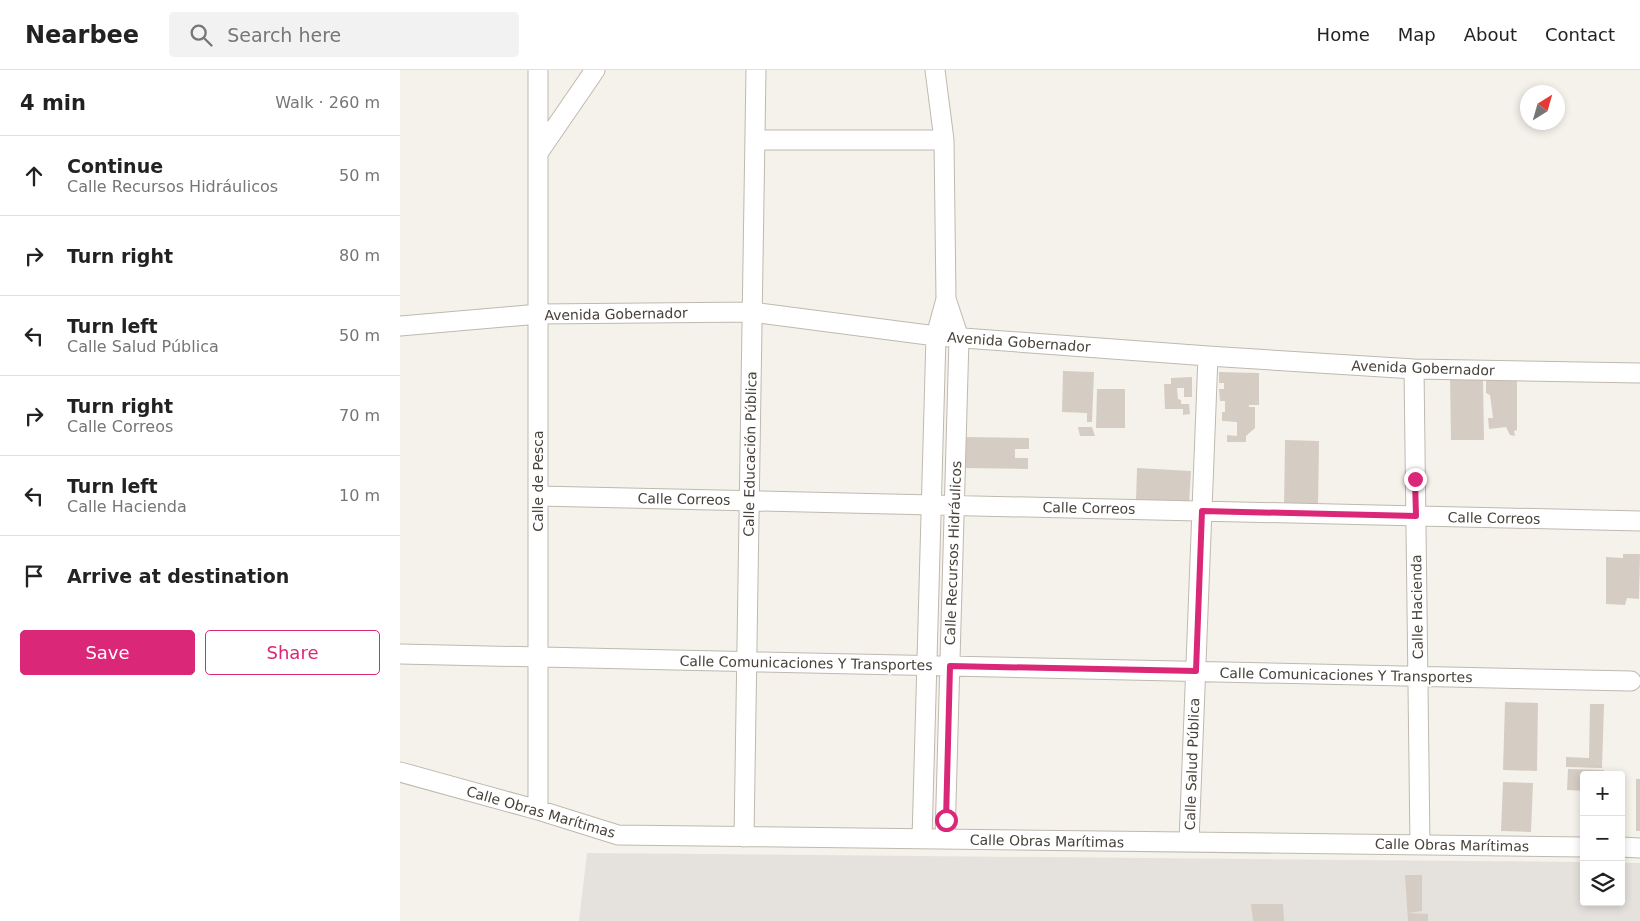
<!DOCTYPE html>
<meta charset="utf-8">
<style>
body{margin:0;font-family:"DejaVu Sans",sans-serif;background:#f2f2f2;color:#222}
.controls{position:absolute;right:15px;bottom:15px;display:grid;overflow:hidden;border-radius:5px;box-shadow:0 2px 8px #0003}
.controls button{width:45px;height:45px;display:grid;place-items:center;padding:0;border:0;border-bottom:1px solid #e0e0e0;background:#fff;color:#222;font:25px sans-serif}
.compass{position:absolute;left:1120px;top:15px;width:45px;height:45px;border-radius:50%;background:#fff;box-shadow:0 2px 8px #0003;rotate:37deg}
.stop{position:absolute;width:15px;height:15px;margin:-11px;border:4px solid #db2777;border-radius:50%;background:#fff}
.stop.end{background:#db2777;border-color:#fff;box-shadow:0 1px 5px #0008}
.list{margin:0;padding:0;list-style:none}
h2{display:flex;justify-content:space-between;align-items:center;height:65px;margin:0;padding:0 20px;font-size:21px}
h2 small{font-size:16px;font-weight:400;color:#767676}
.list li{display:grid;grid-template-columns:32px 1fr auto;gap:15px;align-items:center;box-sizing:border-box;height:80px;padding:0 20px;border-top:1px solid #e0e0e0}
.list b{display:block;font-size:19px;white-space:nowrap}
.list p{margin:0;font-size:16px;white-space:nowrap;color:#767676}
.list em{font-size:16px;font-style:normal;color:#767676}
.actions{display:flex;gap:10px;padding:15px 20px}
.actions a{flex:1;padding:11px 0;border:1px solid #db2777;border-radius:5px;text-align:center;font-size:18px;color:#db2777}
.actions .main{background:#db2777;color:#fff}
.icon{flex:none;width:28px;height:28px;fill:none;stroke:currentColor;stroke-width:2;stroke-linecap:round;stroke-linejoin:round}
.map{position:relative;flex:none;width:1240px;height:851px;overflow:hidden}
header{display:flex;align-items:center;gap:30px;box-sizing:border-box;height:70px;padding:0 25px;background:#fff;border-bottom:1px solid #e0e0e0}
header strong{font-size:24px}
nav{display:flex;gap:28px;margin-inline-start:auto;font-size:18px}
.search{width:350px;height:45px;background:#f2f2f2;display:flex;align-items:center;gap:12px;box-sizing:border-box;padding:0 18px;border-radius:5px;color:#767676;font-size:19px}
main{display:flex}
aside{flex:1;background:#fff}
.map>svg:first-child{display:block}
.industrial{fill:#e5e1dd}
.building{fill:#d5cdc3}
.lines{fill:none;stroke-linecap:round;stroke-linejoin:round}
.minor-casing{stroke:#bfb9af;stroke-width:21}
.minor{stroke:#fff;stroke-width:19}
.route{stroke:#db2777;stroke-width:6}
.labels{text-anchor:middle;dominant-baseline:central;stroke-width:4.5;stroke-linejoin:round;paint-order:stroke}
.street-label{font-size:14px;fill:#48423a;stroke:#fff}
</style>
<header>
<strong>Nearbee</strong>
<div class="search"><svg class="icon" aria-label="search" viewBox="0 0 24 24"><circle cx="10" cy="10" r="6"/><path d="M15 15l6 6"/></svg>Search here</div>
<nav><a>Home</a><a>Map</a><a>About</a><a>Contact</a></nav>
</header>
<main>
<aside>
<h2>4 min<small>Walk · 260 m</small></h2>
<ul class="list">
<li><svg class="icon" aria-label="ahead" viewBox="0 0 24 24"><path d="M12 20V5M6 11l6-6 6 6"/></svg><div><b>Continue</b><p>Calle Recursos Hidráulicos</p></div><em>50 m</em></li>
<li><svg class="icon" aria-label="right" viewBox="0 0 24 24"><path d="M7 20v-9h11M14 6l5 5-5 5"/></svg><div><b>Turn right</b></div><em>80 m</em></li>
<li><svg class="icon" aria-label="left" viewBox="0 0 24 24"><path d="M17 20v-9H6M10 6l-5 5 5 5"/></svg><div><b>Turn left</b><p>Calle Salud Pública</p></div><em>50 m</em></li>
<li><svg class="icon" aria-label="right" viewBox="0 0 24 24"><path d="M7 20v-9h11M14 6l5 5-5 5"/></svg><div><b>Turn right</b><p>Calle Correos</p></div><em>70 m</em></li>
<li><svg class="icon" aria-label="left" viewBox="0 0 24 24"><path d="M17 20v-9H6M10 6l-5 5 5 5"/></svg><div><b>Turn left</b><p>Calle Hacienda</p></div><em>10 m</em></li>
<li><svg class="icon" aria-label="arrive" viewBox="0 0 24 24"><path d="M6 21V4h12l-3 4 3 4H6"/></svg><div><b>Arrive at destination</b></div></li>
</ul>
<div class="actions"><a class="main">Save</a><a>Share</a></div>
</aside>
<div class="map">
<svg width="1240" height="851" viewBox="0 0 1240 851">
<rect width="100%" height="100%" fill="#f5f2ec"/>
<path class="industrial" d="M187 783 1184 792V832H1221V793H1240V851H179Z"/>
<path class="building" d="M663 301 694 302 692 352H687V343L662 342Z
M819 302 859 303V335H849V337H855V358L846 366V372H827V365L837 366V352L822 351V342H825V331H820L819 319H824V313H819Z
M792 307V327H784V318H777L778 329 781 330V334H789L790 344 783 345V339H765L764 314H771V308Z
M1050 308H1083L1084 370H1051Z
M1086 310H1117V360L1114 361 1115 366 1110 365 1106 357 1089 359 1088 348H1093L1090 325 1086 323Z
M697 319H725V358H696Z
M678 357H692L695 366H680Z
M564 367 629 368V379H615V388H628V399L564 398Z
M885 370 919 371 918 439 884 438Z
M737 398 791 401 789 434 736 431Z
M1223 484H1240L1239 529 1227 528 1225 535 1206 534V487L1223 488Z
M1105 632 1138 633 1137 701 1103 700Z
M1190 634H1204L1202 698 1166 697V687L1189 688Z
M1168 699 1204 700V705H1184V721L1167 720Z
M1236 709H1240V761H1236Z
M1103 712 1133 713 1131 762 1101 761Z
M1005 805H1022V841L1008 843 1028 844V851H1008Z
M851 834H883L884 851H853Z"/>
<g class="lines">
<g class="minor-casing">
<path id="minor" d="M355 70H544
M138 83 195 0
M0 256 139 244 352 242 536 266 808 286 1014 299 1240 303
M1014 299 1020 775
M138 426 1240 451
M0 584 1231 611
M0 702 138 740 218 765 1184 777
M138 740V0
M344 767 356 0
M522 769 536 266 546 229 544 70 535 0
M545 769 559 268 546 229
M789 772 808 286
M1221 777 1240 778"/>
</g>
<use href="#minor" class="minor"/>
</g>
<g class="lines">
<path class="route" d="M546 750 550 596 796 601 802 441 1016 446 1015 409"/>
</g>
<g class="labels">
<g class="street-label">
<text transform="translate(216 244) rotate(-1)">Avenida Gobernador</text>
<text transform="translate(619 272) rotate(4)">Avenida Gobernador</text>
<text transform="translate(1023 298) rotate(2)">Avenida Gobernador</text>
<text transform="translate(350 384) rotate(-89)">Calle Educación Pública</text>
<text transform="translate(138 411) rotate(-90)">Calle de Pesca</text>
<text transform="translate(284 429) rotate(1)">Calle Correos</text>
<text transform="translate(689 438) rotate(1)">Calle Correos</text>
<text transform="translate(1094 448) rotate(1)">Calle Correos</text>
<text transform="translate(553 483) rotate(-88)">Calle Recursos Hidráulicos</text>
<text transform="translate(1017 537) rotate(-91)">Calle Hacienda</text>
<text transform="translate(406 593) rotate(1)">Calle Comunicaciones Y Transportes</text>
<text transform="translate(946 605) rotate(1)">Calle Comunicaciones Y Transportes</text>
<text transform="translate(792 694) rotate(-88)">Calle Salud Pública</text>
<text transform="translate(141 742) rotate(16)">Calle Obras Marítimas</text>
<text transform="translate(647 771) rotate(1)">Calle Obras Marítimas</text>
<text transform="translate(1052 775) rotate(1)">Calle Obras Marítimas</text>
</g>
</g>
</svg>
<div class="controls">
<button>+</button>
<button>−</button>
<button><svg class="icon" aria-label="layers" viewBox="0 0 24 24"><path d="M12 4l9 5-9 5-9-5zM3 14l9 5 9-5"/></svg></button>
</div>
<svg class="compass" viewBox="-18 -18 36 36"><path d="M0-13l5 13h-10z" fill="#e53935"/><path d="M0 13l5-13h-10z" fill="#767676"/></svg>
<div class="stop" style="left:546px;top:750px"></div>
<div class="stop end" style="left:1015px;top:409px"></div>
</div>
</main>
